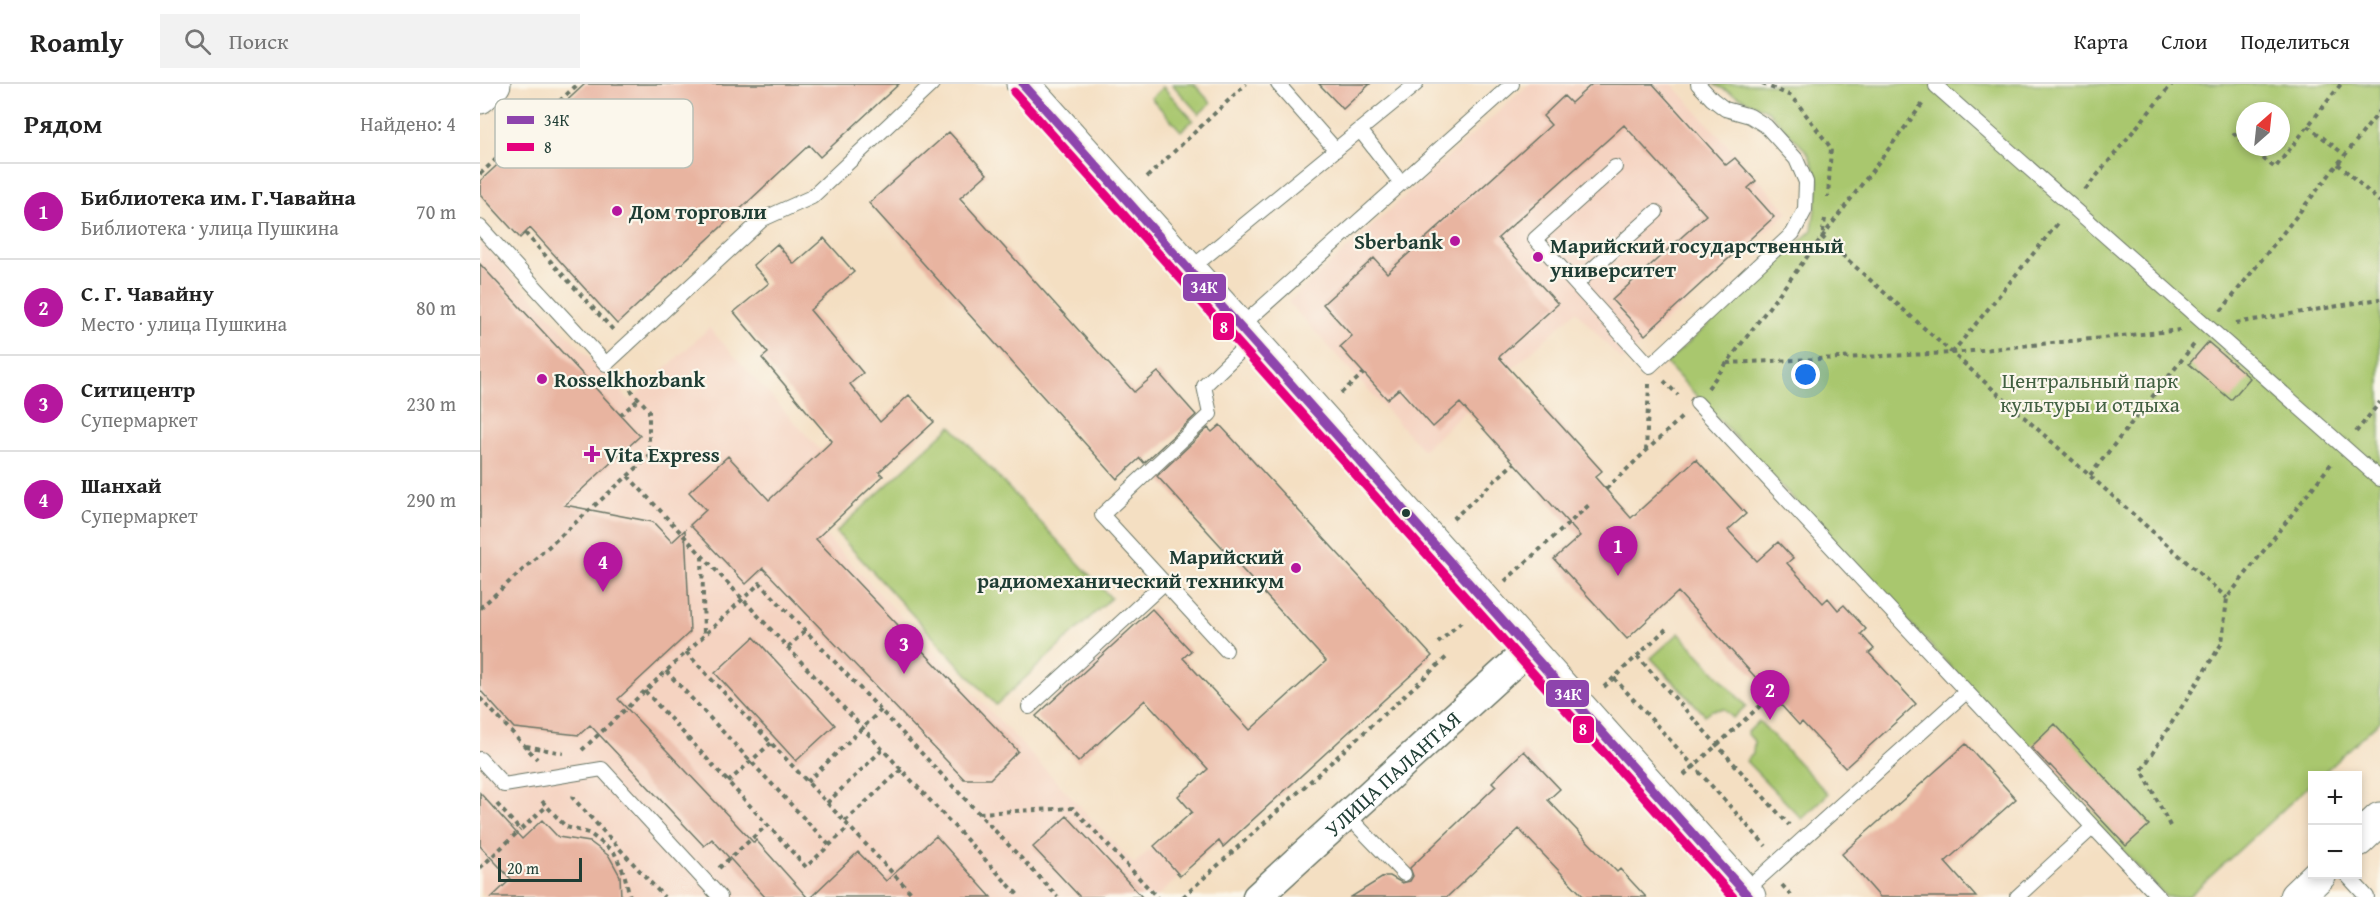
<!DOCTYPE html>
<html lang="ru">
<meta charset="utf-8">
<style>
body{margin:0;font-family:"Gentium Book Plus",serif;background:#f2f2f2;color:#222}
.controls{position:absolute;right:18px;bottom:18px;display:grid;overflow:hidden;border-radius:0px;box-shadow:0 3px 9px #0003}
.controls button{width:54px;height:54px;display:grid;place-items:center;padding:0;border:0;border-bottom:2px solid #e0e0e0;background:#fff;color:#222;font:30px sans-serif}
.compass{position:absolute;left:1756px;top:18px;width:54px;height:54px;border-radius:50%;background:#fff;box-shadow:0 3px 9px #0003;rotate:27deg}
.scale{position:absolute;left:18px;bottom:15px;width:84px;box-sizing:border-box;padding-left:6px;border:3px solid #1f3d34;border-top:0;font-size:16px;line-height:21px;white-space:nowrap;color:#1f3d34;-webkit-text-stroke:4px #fbf7ec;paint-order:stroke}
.you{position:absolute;left:1326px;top:291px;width:21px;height:21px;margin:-15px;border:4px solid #fff;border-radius:50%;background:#1a73e8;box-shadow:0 0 0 9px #1a73e833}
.badge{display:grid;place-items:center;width:39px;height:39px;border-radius:50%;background:#b5179e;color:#fff;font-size:20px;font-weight:700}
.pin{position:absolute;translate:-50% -50px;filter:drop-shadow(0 2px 3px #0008)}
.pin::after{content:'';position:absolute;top:32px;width:21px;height:18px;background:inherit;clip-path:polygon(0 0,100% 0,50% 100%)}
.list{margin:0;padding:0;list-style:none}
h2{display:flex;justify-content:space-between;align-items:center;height:78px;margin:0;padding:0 24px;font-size:26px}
h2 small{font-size:20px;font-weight:400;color:#767676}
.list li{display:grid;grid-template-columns:39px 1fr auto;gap:18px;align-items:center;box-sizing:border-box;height:96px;padding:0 24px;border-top:2px solid #e0e0e0}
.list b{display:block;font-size:22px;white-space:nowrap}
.list p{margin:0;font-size:20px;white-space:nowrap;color:#767676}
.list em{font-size:20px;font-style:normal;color:#767676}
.icon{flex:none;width:33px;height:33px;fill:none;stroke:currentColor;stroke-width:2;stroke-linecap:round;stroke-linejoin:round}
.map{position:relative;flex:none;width:1900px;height:813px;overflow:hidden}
header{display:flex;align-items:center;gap:36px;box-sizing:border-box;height:84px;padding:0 30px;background:#fff;border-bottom:2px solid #e0e0e0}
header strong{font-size:28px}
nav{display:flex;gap:33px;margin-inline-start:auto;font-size:21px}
.search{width:420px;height:54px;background:#f2f2f2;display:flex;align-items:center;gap:15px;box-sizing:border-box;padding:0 21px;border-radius:0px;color:#767676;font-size:22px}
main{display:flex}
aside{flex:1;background:#fff}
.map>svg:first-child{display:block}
.built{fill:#f5d3c1}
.green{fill:#a9c76e;stroke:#648251;stroke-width:1.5;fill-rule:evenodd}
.building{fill:#e8b4a0}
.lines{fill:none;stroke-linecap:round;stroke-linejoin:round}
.lane-casing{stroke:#6a7666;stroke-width:16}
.street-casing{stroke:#6a7666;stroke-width:31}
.secondary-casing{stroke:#6a7666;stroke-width:35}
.primary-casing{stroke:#6a7666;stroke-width:35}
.path{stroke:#6a7666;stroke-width:4;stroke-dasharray:4.5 4.5;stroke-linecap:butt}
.lane{stroke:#fff;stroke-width:14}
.street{stroke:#fff;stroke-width:28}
.secondary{stroke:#fff;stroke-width:33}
.primary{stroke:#fff;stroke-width:33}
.bus-1-casing{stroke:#fbf7ec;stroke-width:14}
.bus-2-casing{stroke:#fbf7ec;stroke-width:14}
.bus-1{stroke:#8e44ad;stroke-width:9}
.bus-2{stroke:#e5007d;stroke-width:9}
.poi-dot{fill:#b5179e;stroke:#fbf7ec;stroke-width:2}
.bus-dot{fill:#1f3d34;stroke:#fbf7ec;stroke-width:2}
.labels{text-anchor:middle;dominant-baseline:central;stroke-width:4.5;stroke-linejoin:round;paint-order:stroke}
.poi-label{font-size:21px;font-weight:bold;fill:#1f3d34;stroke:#fbf7ec;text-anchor:start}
.park-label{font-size:21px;fill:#426042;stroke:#fbf7ec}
.street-label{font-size:21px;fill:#1f3d34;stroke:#fbf7ec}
.key{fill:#fbf7ec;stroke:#b9bfb5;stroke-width:1.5}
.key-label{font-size:16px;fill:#1f3d34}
.line-badge{stroke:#fbf7ec;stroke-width:2}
.badge-label{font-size:16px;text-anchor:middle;font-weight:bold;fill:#fff}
</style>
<header>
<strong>Roamly</strong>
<div class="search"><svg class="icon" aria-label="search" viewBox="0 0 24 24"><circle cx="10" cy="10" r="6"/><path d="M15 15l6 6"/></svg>Поиск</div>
<nav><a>Карта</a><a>Слои</a><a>Поделиться</a></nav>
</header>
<main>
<aside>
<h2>Рядом<small>Найдено: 4</small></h2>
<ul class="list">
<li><span class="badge">1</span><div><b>Библиотека им. Г.Чавайна</b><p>Библиотека · улица Пушкина</p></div><em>70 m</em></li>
<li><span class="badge">2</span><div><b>С. Г. Чавайну</b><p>Место · улица Пушкина</p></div><em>80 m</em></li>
<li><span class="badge">3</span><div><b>Ситицентр</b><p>Супермаркет</p></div><em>230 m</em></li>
<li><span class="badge">4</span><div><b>Шанхай</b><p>Супермаркет</p></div><em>290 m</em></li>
</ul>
</aside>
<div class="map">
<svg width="1900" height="813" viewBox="0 0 1900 813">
<rect width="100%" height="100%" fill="#fbf7ec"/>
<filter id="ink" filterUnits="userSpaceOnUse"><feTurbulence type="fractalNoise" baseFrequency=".0167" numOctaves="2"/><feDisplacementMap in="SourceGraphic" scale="12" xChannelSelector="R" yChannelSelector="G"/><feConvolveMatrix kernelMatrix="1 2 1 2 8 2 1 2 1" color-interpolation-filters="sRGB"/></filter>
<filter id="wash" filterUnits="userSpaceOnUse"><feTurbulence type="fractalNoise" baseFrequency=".008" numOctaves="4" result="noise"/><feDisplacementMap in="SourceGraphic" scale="24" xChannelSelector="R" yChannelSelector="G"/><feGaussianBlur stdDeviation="1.35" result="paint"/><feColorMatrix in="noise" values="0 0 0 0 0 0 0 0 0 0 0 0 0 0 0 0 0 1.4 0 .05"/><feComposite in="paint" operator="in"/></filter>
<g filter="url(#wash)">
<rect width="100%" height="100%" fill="#f4dfc2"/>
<path class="built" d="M1049 0H1192L1308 128 1142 277 1096 227 943 366 808 218Z
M0 157 150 317 229 244 380 410 342 448 654 780 674 762 700 792 677 813H6L0 806Z"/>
<path class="green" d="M692 0H714L731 19 719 30Z
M1233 0H1900V637L1841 691 1832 692V699L1708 813H1686L1186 279 1332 146 1339 96 1328 69 1288 27ZM1765 27H1801V63H1765Z
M683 3 713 36 701 47 671 14Z
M471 342 631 514 516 621 356 448Z
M1199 549 1266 622 1253 634 1244 625 1232 626 1225 631 1171 574Z
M1279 637 1348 710 1322 735 1266 677 1273 670 1274 657 1267 649Z"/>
<g id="blocks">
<path class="building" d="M105 0H419L340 73 329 61 137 240 50 144 40 154 0 110V97Z
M839 0H890L863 25Z
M1112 0H1173L1246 81 1255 74 1276 97 1268 104 1294 133 1165 251 1132 216 1226 131 1144 41 1018 154 1078 220 1019 273 1122 387 1115 393 1151 434 1216 375 1266 430 1248 446 1277 477 1298 458 1313 474 1307 479 1343 519 1348 514 1358 526 1364 521 1386 545 1381 550 1394 565 1389 569 1436 620 1365 684 1322 638 1319 641 1198 508 1147 555 1074 475 1100 452 980 319 953 343 919 305 907 315 860 263 872 252 843 220 894 174 907 189 1071 41 1063 32 1084 12 1091 19Z
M469 48 507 90 480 114 654 308 678 288 716 331 664 379 660 374 637 395 389 119Z
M344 154 374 188 330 226 383 289 370 300 400 338 429 311 454 338 399 388 403 392 336 455 538 667 510 695H484L283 484 266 500 210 441 226 426 209 408 248 372 289 416 352 357 282 274 288 269 254 228 289 199 273 181 297 160 314 180Z
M0 180 160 352 85 421 173 438 192 458 205 446 210 548 138 615 274 759 276 756 327 813H285L232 755 224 762 110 641 99 651 34 644 0 606Z
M1728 258 1770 294 1751 316 1709 280Z
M740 341 952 572 743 763 739 757 700 792 674 762 712 728 698 712 728 685 665 616 598 678 556 632 672 525 711 567 703 574 770 646 846 577 677 392 728 344 732 348Z
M274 553 355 641 316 677 235 589Z
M1575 640 1669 741 1646 762 1570 681 1569 682 1551 663Z
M1486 660 1536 715 1465 778 1496 813H1400L1362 770Z
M1044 667 1080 705 1068 716 1137 788 1140 785 1166 813H1104L1039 745 967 813H871L905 792H910L922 799 930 797 933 792 930 784 1016 702 1012 698Z
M0 709 42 755 62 736 78 753 110 758 129 772 140 792 141 813H12L31 795 0 762Z
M587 732 662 813H600L553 763Z
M456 752 511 813H331L378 768 406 797Z"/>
</g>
</g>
<g filter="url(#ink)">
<use href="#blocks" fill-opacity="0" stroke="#6a7666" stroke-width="1.5"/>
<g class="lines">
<g class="lane-casing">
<path id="lane" d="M798 0 856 66
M1456 2 1900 395
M880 46 921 99
M1135 83 1055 155 1170 282 1313 149 1325 126 1326 98 1316 75 1286 42 1270 32 1245 25 1232 15 1218 0
M0 143 126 280 283 135 332 113 452 0
M709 186 936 0
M1096 200 1176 128
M760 243 1032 0
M1217 319 1613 743
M746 566 622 431 730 330 724 302 772 256
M549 623 684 499
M0 675 24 701 122 685 240 813
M867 731 924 790
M1866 790 1887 813
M1264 808 1486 608
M1537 813 1613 743 1679 813"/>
</g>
<g class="street-casing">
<g id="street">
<path id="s1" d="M777 813 1048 566"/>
</g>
</g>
<g class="secondary-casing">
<path id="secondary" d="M543 0 1269 813
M1878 756 1900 735
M1816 813 1840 790"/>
</g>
<g class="primary-casing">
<path id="primary" d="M0 13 14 0"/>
</g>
<path class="path" d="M1282 0 1312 12 1351 64 1348 113
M1828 42 1865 71
M1753 49 1765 59
M1769 63 1795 84 1861 0
M1858 80 1900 118
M0 90 98 0
M667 93 766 0
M1605 106 1692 0
M1345 135 1342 153 1747 514
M45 149 134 247
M1741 227 1900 27
M1756 239 1900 215
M1472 269 1579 138
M1247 279 1472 269 1701 246
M1184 297 1198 311
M1228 304 1444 18
M861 309 884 289
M140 331 159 315
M1876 348 1900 318
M1166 367 1169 300
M1610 391 1716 258
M148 392 540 813
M1126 405 1203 332
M973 435 1034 379
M222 472 224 551
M1025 497 1109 421
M0 524 169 373V326L139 293
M958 559 982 537
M308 563 325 547
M206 568 435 813
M1157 572 1309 741
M186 587 349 761
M1134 594 1286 762
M1124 603 1186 545
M165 607 326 783 369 743
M0 614 57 675
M46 662 83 669
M102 666 280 499 578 813
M1204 691 1292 611
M248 698 291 659
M327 698 401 626
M91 712 184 813
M62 717 86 743 109 749 134 768 144 789 150 813
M347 719 403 665
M17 720 40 746 67 722
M499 729 593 724 677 813
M365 737 422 685
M1690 742 1662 686 1742 559 1747 514 1851 380
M0 784 40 746
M239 784 287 741
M1302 801 1313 813
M703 813 969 571"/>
<use href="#lane" class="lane"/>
<use href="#street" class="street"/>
<use href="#secondary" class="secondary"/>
<use href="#primary" class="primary"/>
<g class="bus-1-casing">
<path id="bus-1" d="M543 0 1269 813"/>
</g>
<g class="bus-2-casing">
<path id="bus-2" d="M534 8 1253 813"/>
</g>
<use href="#bus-1" class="bus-1"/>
<use href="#bus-2" class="bus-2"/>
</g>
</g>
<g class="poi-dot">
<circle cx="137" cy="127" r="6"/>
<circle cx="975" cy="157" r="6"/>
<circle cx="1058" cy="173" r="6"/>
<circle cx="62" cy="295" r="6"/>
<path d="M109 361h6v6h6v6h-6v6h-6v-6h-6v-6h6z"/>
<circle cx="816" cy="484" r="6"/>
</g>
<circle class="bus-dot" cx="926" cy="429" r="5"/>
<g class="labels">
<g class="poi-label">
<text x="149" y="127">Дом торговли</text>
<text x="963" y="157" text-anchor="end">Sberbank</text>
<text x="1070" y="161">Марийский государственный<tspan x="1070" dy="24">университет</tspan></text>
<text x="74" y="295">Rosselkhozbank</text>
<text x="124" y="370">Vita Express</text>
<text x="804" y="472" text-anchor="end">Марийский<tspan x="804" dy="24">радиомеханический техникум</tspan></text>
</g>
<g class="park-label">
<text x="1610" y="296">Центральный парк<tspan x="1610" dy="24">культуры и отдыха</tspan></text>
</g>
<g class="street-label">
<text stroke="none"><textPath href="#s1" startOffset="183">УЛИЦА ПАЛАНТАЯ</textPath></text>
</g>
</g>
<rect x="15" y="15" width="198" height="69" rx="9" class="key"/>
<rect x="27" y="32" width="27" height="8" fill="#8e44ad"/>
<rect x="27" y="59" width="27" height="8" fill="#e5007d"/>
<g class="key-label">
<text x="64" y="42">34К</text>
<text x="64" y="69">8</text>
</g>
<g class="line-badge">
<rect x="702" y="189" width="45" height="29" rx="6" fill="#8e44ad"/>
<rect x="732" y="228" width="23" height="29" rx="6" fill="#e5007d"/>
<rect x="1065" y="595" width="45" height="29" rx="6" fill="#8e44ad"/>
<rect x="1092" y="631" width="23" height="29" rx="6" fill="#e5007d"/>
</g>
<g class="badge-label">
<text x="724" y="209">34К</text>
<text x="744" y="249">8</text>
<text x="1088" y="616">34К</text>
<text x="1103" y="651">8</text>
</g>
</svg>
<div class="controls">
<button>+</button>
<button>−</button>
</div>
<svg class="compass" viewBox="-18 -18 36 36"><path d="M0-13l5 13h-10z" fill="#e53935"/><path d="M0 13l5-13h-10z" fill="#767676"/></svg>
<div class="scale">20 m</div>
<div class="you"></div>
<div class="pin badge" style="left:1138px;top:492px">1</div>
<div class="pin badge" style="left:1290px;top:636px">2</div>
<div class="pin badge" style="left:424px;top:590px">3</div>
<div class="pin badge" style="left:123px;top:508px">4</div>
</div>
</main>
